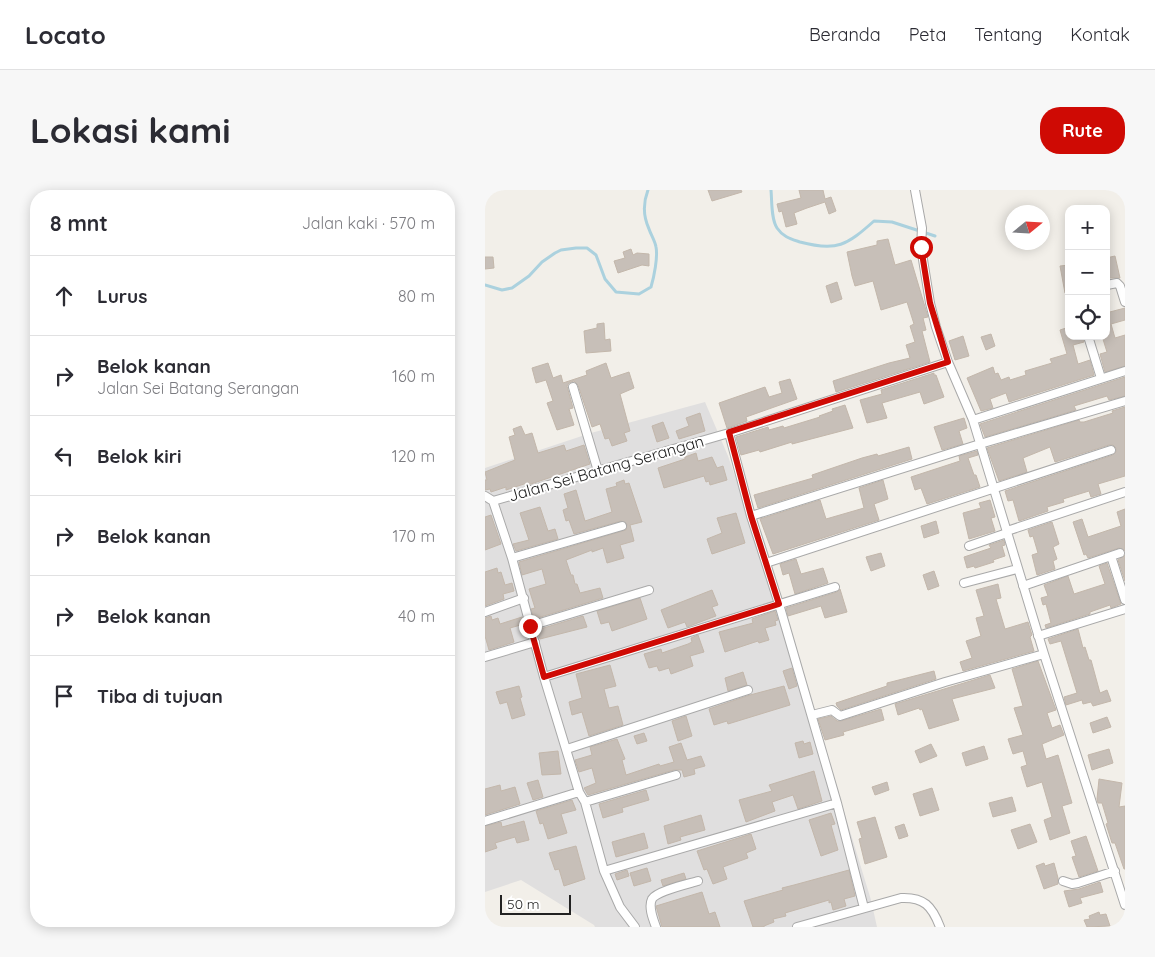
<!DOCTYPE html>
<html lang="id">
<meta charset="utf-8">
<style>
body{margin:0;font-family:Quicksand,sans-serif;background:#f7f7f7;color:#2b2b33}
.controls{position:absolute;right:15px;top:15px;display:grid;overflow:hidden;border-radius:10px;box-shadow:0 2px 12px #0003}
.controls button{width:45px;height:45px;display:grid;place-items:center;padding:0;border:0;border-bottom:1px solid #e1e1e2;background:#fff;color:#2b2b33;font:25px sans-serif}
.compass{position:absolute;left:520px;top:15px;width:45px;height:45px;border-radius:50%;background:#fff;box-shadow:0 2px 12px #0003;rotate:72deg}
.scale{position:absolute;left:15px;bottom:12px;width:71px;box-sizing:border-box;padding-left:5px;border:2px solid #222;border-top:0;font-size:14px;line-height:18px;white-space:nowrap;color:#222;-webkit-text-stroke:4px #fff;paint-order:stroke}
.stop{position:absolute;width:15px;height:15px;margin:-11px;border:4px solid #cf0a04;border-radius:50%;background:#fff}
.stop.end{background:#cf0a04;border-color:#fff;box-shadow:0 1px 5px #0008}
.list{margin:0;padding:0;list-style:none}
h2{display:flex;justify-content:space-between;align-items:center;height:65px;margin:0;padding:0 20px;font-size:21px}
h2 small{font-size:16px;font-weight:400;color:#7c7c81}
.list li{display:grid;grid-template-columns:32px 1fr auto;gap:15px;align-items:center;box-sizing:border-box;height:80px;padding:0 20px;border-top:1px solid #e1e1e2}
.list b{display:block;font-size:19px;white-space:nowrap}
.list p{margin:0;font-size:16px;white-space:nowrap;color:#7c7c81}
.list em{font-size:16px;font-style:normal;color:#7c7c81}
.icon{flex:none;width:28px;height:28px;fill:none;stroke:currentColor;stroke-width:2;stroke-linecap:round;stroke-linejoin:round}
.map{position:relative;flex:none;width:640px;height:737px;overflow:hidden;border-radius:20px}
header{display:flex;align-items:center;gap:30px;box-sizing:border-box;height:70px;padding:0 25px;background:#fff;border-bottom:1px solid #e1e1e2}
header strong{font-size:24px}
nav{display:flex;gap:28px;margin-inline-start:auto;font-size:18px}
.intro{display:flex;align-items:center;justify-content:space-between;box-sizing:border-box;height:120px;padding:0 30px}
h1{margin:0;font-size:35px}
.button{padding:12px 22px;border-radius:20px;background:#cf0a04;color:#fff;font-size:18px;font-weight:700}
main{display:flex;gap:30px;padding:0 30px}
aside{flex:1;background:#fff;border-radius:20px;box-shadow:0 2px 12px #0003}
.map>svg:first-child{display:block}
.residential{fill:#e0dfdf}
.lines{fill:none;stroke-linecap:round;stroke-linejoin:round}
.stream{stroke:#abd1de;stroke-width:3}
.building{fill:#c7bfb8;stroke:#c3b7ab}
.street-casing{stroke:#a9a9a9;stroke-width:10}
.street{stroke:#fff;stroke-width:8}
.route{stroke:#cf0a04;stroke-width:6}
.labels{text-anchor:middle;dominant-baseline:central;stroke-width:4;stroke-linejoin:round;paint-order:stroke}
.street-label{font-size:16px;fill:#222;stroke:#fff}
</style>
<header>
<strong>Locato</strong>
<nav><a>Beranda</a><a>Peta</a><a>Tentang</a><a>Kontak</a></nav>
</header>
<div class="intro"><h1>Lokasi kami</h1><a class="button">Rute</a></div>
<main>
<aside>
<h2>8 mnt<small>Jalan kaki · 570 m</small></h2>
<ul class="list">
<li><svg class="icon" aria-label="ahead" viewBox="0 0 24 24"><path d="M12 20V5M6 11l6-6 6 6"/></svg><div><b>Lurus</b></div><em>80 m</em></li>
<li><svg class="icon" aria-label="right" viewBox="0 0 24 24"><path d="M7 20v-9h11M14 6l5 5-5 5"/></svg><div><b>Belok kanan</b><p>Jalan Sei Batang Serangan</p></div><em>160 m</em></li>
<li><svg class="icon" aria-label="left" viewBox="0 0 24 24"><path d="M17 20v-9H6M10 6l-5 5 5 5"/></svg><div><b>Belok kiri</b></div><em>120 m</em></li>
<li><svg class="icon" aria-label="right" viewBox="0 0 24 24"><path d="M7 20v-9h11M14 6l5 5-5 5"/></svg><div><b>Belok kanan</b></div><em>170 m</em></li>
<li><svg class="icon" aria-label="right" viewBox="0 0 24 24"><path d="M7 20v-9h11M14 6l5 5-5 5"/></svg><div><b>Belok kanan</b></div><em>40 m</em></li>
<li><svg class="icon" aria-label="arrive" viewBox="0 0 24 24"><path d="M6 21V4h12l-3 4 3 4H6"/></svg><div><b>Tiba di tujuan</b></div></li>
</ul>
</aside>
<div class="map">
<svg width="640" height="737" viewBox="0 0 640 737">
<rect width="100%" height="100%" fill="#f2efe9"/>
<path class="residential" d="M220 212 243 266 312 467 386 710 392 737H110L109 735 36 690 0 702V278L106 243Z"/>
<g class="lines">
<path class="stream" d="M286 0C287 11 286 29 292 38 298 47 306 49 315 52 352 62 362 55 389 31L407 32 450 46
M0 95 17 100 27 98 44 86 57 72 70 63 76 60 91 58H102L111 65 120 89 131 102 154 104 166 97C169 87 173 67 171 57 170 51 166 45 164 39 158 26 158 13 163 0"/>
</g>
<path class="building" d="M223 0H256L257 2 227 11Z
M314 0H338L340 9 346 7 351 21 344 24 340 12 322 18 309 23 312 34 301 37 297 21 294 22 292 14 316 8Z
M403 49 410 75 426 70 443 127 438 128 441 140 437 141 445 172 351 202 348 191 404 173 425 168 421 155 430 152 425 136 429 134 422 112 396 120 388 91 370 96 367 86 362 62 392 55V51Z
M146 59 148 65 152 63 164 64V76L157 75 133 83 129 71 140 68 138 62Z
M630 66 635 88H626L622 86 621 82V68Z
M0 67H8L9 78 0 79Z
M584 75V103H580L575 76Z
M352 92 357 109 346 113 341 96Z
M640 118V130L626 134 630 148 640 145V176L620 182 615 164 622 162 617 146H621V123Z
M119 133 120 150 125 149 126 161 101 163 99 141 112 138V134Z
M584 137V146H598L599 152 588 155 593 174 605 170 609 185 524 212 521 203 505 209 508 218 496 221 482 188 508 177 510 184 513 183 516 190 524 187 525 190 541 185 540 181 567 173 565 169 582 164 575 140Z
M506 144 510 156 501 160 496 147Z
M478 146 484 166 470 170 464 151Z
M63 173 68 188 76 185 78 193 102 185 101 181 121 173 126 188 144 182 149 198 135 204 145 241 139 243 142 251 127 256 124 248 120 249 115 234 107 237 93 195 89 191 84 193 82 196 88 218 84 219 89 235 72 240 62 213 68 211 61 190 51 193 47 178Z
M449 183V185H451L459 207 439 214 435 202 397 213 402 228 382 233 375 210 397 204 396 200Z
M640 187V206L624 210 622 206 589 216 591 220 500 247 495 234Z
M305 189 312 209 261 227 262 231 242 238 234 213 280 197 284 207 297 203 294 192Z
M360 215 368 238 307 254V252L275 262 274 260 256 265 251 247 283 237 284 240 298 236 299 238 335 227 334 226 348 221 347 219Z
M640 217V286L613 294 616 304 606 307 604 301 578 309 579 312 562 317 563 321 534 331 528 310 523 311 520 301 628 265 631 262V258L628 255H624L570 272 565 257 538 268 542 282 514 291 502 258 594 230 595 232H599L628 223 627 221Z
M215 223 220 241 194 249 191 241 204 236 201 228Z
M479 228 482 238 474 241 478 254 457 260 449 237Z
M178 232 184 248 172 252 167 236Z
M36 236 40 245 47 243 53 263 79 255 81 261 99 255 105 274 43 295 42 293 21 300V297L6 302 5 299 0 300V290H2L0 282 30 270 24 247 30 245 28 239Z
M424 257 427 269 273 318 269 305 328 288 327 285 377 268 392 264 393 266Z
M492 261 493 265 483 268 489 285H491L495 297 442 314 436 298 430 300 426 287 475 271 474 266Z
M211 263 213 271 227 267 232 278 238 276 242 290 225 295 224 291 221 292 219 286 179 298 173 278 200 269V267Z
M139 290 140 294 144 293 157 332 145 335 149 351 135 355 139 368 122 373 118 358 107 362V360L81 370 86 385H88L90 394H92L95 403 115 398 118 408 49 429 46 419 50 418 44 399 61 394 57 379 37 385 34 372 141 340 142 334 136 331 89 344 84 330 81 331 78 320 83 318 79 304 91 300 100 331 127 322 121 299 132 296 131 293Z
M398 290 403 309 389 314 394 330 288 364 275 329 335 310 341 329 379 318 374 298Z
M505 310 510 327 506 328 510 341 484 349 478 323 496 318 494 313Z
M55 317 63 341 70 339 73 349 31 361 28 354 44 350 35 323Z
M640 319V361L634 358 603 368 601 364 599 365 588 332 597 329 603 347 636 336 632 322Z
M251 323 260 353 227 364 222 349 237 343 232 328Z
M6 325 16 354 0 360V327Z
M451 331 454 343 439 348 436 336Z
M567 332 574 354 568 357 572 369 568 371 570 379 552 385 547 365 553 363 548 346 545 347 543 340Z
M519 350 520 355 517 356 520 366 508 370 509 372 490 378 489 376 482 378 479 367 506 358 504 355Z
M396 363 400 376 386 381 381 367Z
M640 365V391L633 370Z
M311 369 316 384 338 378 343 393 310 404 304 383 298 385 295 374Z
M622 373 636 414 626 418 625 415 605 422V424L561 438 560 435 566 433 561 414 558 415 556 408 563 406 559 395 583 386 589 404 620 394 614 376Z
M12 378 13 383 16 382 20 395 27 393 29 401 18 404 19 409 0 416V382Z
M449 381 454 396 443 400 438 385Z
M513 394 516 408 511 409 520 439 543 432 547 445 545 447 549 461 478 481 475 472 487 468 481 451 496 446 491 428 499 426 491 400Z
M355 399 362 422 340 428 336 416 303 426 301 418 352 402Z
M227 400 233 415 227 417 231 426 202 437 200 432 183 438 176 420Z
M155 408 162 429 127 441 124 432 116 434 112 421Z
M290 421 293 430 290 431 291 435 280 438 284 450 274 453 273 451 240 462 234 442 268 433 267 429Z
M6 426 7 430 13 428 15 434 37 427 39 434 25 438 29 452 4 460 0 446V428Z
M98 426 102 437 55 449 52 440Z
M593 439 598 458 600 457 604 470H606L615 503 622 500 626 511 608 516 606 512 598 514 597 510 581 515 579 507 592 503 576 451 565 454 563 449Z
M213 445 219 462 205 466 208 476 186 484 184 478 174 481 172 476 164 478 159 464 176 459 177 463 203 454 207 452 206 448Z
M553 471 571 520 562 523 567 538 575 535 579 545 557 554 561 569 573 565 587 613 577 616 585 643 565 650 559 630 567 627 557 592 542 597 536 577 542 575 538 561 528 564 523 549 538 545 529 518 538 516 527 479Z
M125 475 131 496 119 499 124 518 133 516 138 535 104 546 97 522 87 525 84 512 97 508 91 484Z
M307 478 312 496 304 499 298 481Z
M449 481 451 489 356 520 352 516 351 513 402 496V493Z
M258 482 262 495 243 501 240 488Z
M505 485 510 498 467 509 474 530 444 539 437 519 435 520 434 518 413 525 410 514Z
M34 496 37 507 35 508 40 525 27 529 22 512 15 514 11 502Z
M299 496 305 515 243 534 242 531 229 535 224 519 265 505Z
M396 519 399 530 358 542 359 545 340 550 333 529 346 526 352 531H356Z
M201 526 207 546 193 551 187 531Z
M622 527 626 537 608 543 605 533Z
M159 543 162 551 152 554 149 546Z
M132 549 140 569 137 570 141 585 174 574 175 576 189 572 184 557 196 553 202 570 216 566 220 576 209 579 210 584 199 587 197 580H189L103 605 99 598 111 593 107 578 94 582 90 570 107 565 105 557Z
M318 551 319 554 325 552 328 564 314 568 310 553Z
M446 554 452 566 435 573 430 561Z
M499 556 503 569 481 576 477 563Z
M624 559 628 573 607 580 603 565Z
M73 561 76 584 57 585 54 563Z
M329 581 337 611 313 619 308 605 287 612 290 621 261 632 254 610 287 601 284 595Z
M614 589 637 593 634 617 640 616V679H639L630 653H627L621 634 623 633 617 613H613L612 609Z
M53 590 58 607 48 610 42 593Z
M402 592 404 600 390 605 387 597Z
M15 595 16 601 30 597 35 614 0 625V599Z
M447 598 454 620 435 626 428 604Z
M161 600 164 610 137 618 138 622 118 628 114 614Z
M527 607 531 621 508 627 504 613Z
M87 610 91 620 76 624 82 643 63 649 58 633 55 634 51 621Z
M346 623 350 634 346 635 353 660 336 666 324 630Z
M216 625 220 640 195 647 196 650 183 654 179 636Z
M390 627 402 667 380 674 374 649 377 648 372 632Z
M39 631 44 650 32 653 30 647 10 653 12 658 0 662V636L16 632 17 637Z
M419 634 423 646 414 649 410 637Z
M545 634 552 652 533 659 526 640Z
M159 643 163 658 131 667 127 652Z
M266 644 271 659 261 663 263 668 238 677 242 689 228 694 222 679 219 680 212 661Z
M601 646 613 681 594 687 587 667 591 666 586 651Z
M91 656 100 689 79 696 74 679 70 680 64 663Z
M559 673 560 676 569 673 573 688V694L559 699 551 676Z
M162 678 166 691 149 696 145 683Z
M142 680 144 686 132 690 130 684Z
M364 680 370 706 359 709 361 716 348 720 346 712 344 713V710L300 723 301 726 288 729 289 732 279 736V737H268L259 711 298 700 297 698 309 695Z
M199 683 201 689 178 696 176 690Z
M615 692 618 702 595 708 597 713 584 717 579 701 594 699Z
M217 702 224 724 230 722 235 737H177L171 716Z
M614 722 615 725 621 724 625 736 602 737 599 730 605 729 604 726Z"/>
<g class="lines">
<g class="street-casing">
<path id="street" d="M430 0 437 38 436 57 445 113 451 137 463 172 488 230 559 464 640 715
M621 91 622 95 632 93 635 96 640 112
M603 146 616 188
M88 197 113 281
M488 230 640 181
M244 243 266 326 294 414 352 613 379 718
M0 306 8 311 27 368 59 487 94 602 100 612 119 681 135 717 150 737
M8 311 244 243 463 172
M266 326 495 254 640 211
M522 341 640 302
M484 356 522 343
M626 366 640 410
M27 368 137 336
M281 373 626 260
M479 393 532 379
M538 396 635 363
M0 422 39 408
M45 436 164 400
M553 446 640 419
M0 467 50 452
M59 487 350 397
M327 525 347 520 355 526 460 492 559 464
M82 559 263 500
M100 612 191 585
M0 631 94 602
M119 681 352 613
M578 691 587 694 593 693 630 681
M171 737C168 729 163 717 167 709 172 701 203 694 213 691
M312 737 416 708C439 707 447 716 455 737"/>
</g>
<use href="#street" class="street"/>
</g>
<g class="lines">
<path class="route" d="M45 436 59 487 294 414 266 326 244 242 463 172 445 113 436 57"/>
</g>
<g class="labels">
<g class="street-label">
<text transform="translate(121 278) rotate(-16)">Jalan Sei Batang Serangan</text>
</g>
</g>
</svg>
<div class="controls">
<button>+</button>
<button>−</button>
<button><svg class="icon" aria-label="locate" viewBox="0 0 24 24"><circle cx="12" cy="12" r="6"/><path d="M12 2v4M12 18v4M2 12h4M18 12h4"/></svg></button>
</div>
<svg class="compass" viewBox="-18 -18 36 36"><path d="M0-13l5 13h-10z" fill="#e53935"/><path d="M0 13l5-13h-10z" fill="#7c7c81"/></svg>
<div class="scale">50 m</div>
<div class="stop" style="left:436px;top:57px"></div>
<div class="stop end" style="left:45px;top:436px"></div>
</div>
</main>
